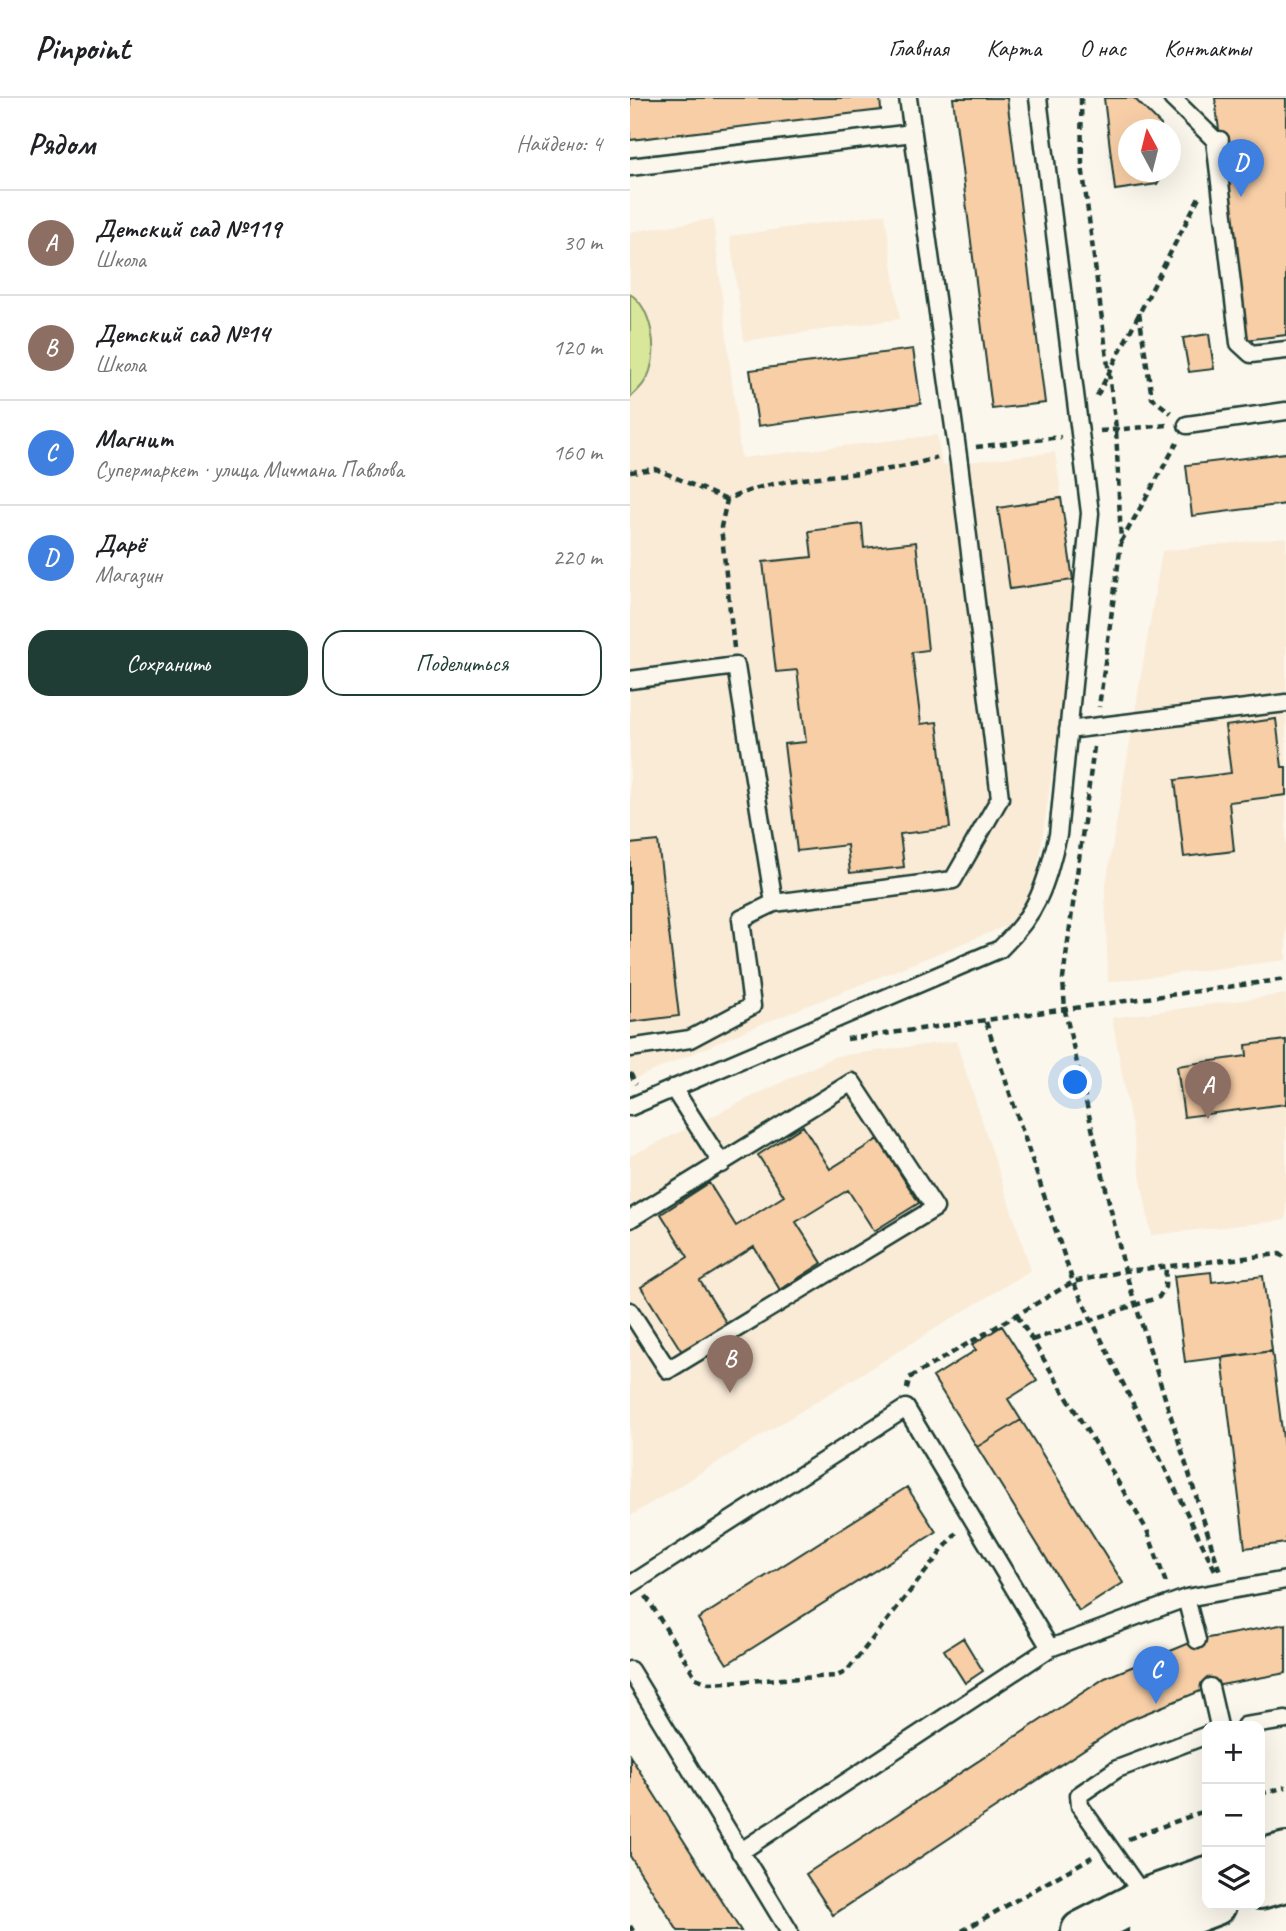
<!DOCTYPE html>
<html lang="ru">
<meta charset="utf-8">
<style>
body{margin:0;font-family:Caveat,sans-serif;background:#f2f2f2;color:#202124}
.controls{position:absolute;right:21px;bottom:21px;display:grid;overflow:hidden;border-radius:14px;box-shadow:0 7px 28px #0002}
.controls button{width:63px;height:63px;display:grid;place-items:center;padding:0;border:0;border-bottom:2px solid #e0e0e0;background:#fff;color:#202124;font:35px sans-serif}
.compass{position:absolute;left:488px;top:21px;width:63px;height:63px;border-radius:50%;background:#fff;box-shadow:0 7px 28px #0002;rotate:353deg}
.you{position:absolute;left:446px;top:985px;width:24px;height:24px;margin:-18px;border:5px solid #fff;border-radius:50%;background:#1a73e8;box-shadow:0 0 0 10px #1a73e833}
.badge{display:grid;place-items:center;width:46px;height:46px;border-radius:50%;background:#1f3d34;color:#fff;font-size:23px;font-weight:700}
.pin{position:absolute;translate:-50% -58px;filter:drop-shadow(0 2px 4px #0008)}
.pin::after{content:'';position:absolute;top:37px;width:24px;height:21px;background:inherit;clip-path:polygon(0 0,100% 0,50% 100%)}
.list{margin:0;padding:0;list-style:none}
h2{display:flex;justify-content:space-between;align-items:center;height:91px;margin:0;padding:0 28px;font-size:30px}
h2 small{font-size:23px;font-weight:400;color:#757577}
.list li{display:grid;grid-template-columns:46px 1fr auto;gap:21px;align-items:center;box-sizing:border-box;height:105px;padding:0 28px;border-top:2px solid #e0e0e0}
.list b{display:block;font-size:26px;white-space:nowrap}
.list p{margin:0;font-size:23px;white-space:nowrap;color:#757577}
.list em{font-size:23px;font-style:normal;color:#757577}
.actions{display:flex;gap:14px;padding:21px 28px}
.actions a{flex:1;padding:16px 0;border:2px solid #1f3d34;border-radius:21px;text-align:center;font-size:24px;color:#1f3d34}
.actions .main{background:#1f3d34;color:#fff}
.icon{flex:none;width:38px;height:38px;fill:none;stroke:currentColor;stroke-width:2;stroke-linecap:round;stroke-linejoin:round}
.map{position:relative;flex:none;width:656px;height:1833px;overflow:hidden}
header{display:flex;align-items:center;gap:42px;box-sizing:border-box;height:98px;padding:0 35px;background:#fff;border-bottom:2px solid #e0e0e0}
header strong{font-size:33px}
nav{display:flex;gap:38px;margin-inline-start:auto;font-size:24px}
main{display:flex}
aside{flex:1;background:#fff}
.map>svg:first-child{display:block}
.built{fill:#faebd7}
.green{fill:#d8e79a;stroke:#7c9267;stroke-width:2}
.building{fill:#f7cea6;stroke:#1f3d34;stroke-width:2}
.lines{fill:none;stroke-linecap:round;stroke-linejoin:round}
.lane-casing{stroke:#1f3d34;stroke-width:21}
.secondary-casing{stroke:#1f3d34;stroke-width:44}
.path{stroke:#1f3d34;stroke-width:4.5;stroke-dasharray:7 5;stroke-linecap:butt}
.lane{stroke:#fbf7ec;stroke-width:16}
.secondary{stroke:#fbf7ec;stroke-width:38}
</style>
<header>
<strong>Pinpoint</strong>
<nav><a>Главная</a><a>Карта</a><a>О нас</a><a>Контакты</a></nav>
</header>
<main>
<aside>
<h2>Рядом<small>Найдено: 4</small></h2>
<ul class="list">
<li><span class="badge" style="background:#8d6e63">A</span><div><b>Детский сад №119</b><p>Школа</p></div><em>30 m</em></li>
<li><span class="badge" style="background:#8d6e63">B</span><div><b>Детский сад №14</b><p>Школа</p></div><em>120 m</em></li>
<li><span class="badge" style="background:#3f7fe0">C</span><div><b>Магнит</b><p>Супермаркет · улица Мичмана Павлова</p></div><em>160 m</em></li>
<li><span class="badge" style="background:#3f7fe0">D</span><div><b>Дарё</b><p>Магазин</p></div><em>220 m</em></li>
</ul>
<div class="actions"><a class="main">Сохранить</a><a>Поделиться</a></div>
</aside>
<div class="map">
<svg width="656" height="1833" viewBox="0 0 656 1833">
<rect width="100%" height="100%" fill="#fbf7ec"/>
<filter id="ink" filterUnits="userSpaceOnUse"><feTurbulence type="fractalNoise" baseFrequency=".0143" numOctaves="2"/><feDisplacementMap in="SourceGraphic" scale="14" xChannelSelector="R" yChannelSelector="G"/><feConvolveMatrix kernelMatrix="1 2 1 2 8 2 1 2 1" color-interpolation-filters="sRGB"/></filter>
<g filter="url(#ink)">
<path class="built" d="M255 116 270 221 114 243 100 138Z
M83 121 111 360 307 337 312 367 425 354 447 507 404 796 381 826 117 932 0 983V134Z
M656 439V862L478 884 475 792 532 453Z
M656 896V1122L521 1137 482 920Z
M326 943 401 1172 0 1418V1058L206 958Z"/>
<path class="green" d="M0 196C21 209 28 250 20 273 17 284 8 292 0 300Z"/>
<path class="building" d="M0 0H250L251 12 0 42Z
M323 0H377L415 305 362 311Z
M474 0H504L531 27V32H499V74H534L527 86 485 92Z
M585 0H656V237L615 242Z
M579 236 584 271 559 274 553 240Z
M283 251 291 306 128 328 120 272Z
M656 355V406L562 418 556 367Z
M431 400 443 482 380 491 368 410Z
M232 426 234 450 286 444 298 552 282 554 291 626 307 624 320 730 270 736 274 769 220 775 217 747 167 753 154 646 176 644 167 572 146 574 133 464 182 459 179 433Z
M646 621 652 669H656V697L599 704 604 753 554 759 545 682 601 675 595 628Z
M28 743 49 918 0 924V746Z
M656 942V1006L554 1019 547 968 617 958 616 947Z
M173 1028 200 1071 248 1041 289 1105 244 1133 218 1092 166 1124 192 1165 150 1192 124 1149 70 1183 97 1226 52 1254 11 1189 58 1159 31 1116 79 1085 106 1128 127 1115 154 1098 128 1057Z
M581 1174 582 1184 633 1178 642 1253 555 1264 544 1178Z
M372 1228 407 1283 378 1301 391 1322 347 1349 303 1279 346 1252 342 1247Z
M642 1253 656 1365V1445L615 1450 592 1260Z
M391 1322 493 1485 449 1513 347 1349Z
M277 1389 306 1434 97 1566 68 1521Z
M656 1526V1575L580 1589 497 1623 203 1817 176 1776 475 1580 567 1542Z
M333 1540 353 1573 335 1585 314 1552Z
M0 1658 111 1833H48L0 1758Z"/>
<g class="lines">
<g class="lane-casing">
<path id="lane" d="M542 0 585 42H590
M585 42 609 245 621 256 656 252
M0 69 283 35
M557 327 656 313
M0 582 106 568 144 805 323 782 370 700 329 365 278 0
M438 632 656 605
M0 950 60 941 122 908 111 821 144 805
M43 990 92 1066
M0 1009 370 851C409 813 415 788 428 737L460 415 408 0
M0 1121 222 984 305 1110 38 1272 0 1213
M0 1487 276 1310 420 1550
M556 1500 567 1542
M0 1572 159 1833
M580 1589 589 1628
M615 1628 656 1622
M110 1754 420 1550 556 1500 656 1482
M515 1800 450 1708 449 1697 487 1671 577 1637"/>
</g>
<g class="secondary-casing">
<path id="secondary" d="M630 1761 656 1754
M630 1791 656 1784
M451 1833 515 1800 577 1778
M518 1833 586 1807"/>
</g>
<path class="path" d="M451 0 452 67 486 330 491 445 469 609
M509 215 522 300 541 315
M467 298 570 97
M470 333 538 327
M346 349 431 339
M0 374 26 371 97 402
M491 444 547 345
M104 550 91 429 97 402C160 370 240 384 307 359
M464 649 433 881 435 913 495 1173 590 1474
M356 924 443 1184 586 1474
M217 941 656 881
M0 975 6 986
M387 1217 517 1432 537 1488
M402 1242 529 1199 535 1189 536 1168
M277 1291 279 1280 443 1184 495 1173 650 1156 656 1161
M16 1498 66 1580 79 1585 207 1578 217 1573 326 1435
M630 1696 656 1689
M498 1741 577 1712
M0 1828 3 1833
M332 1833 462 1759"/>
<use href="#lane" class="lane"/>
<use href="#secondary" class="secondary"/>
</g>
</g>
</svg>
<div class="controls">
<button>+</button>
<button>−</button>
<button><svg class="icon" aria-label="layers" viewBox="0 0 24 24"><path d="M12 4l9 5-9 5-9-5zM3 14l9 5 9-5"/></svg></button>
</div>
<svg class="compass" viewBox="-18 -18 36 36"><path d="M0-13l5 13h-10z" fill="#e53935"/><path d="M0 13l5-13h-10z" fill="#757577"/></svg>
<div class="you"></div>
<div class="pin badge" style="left:578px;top:1021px;background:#8d6e63">A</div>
<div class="pin badge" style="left:100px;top:1295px;background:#8d6e63">B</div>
<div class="pin badge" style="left:526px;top:1606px;background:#3f7fe0">C</div>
<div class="pin badge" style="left:611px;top:99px;background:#3f7fe0">D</div>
</div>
</main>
